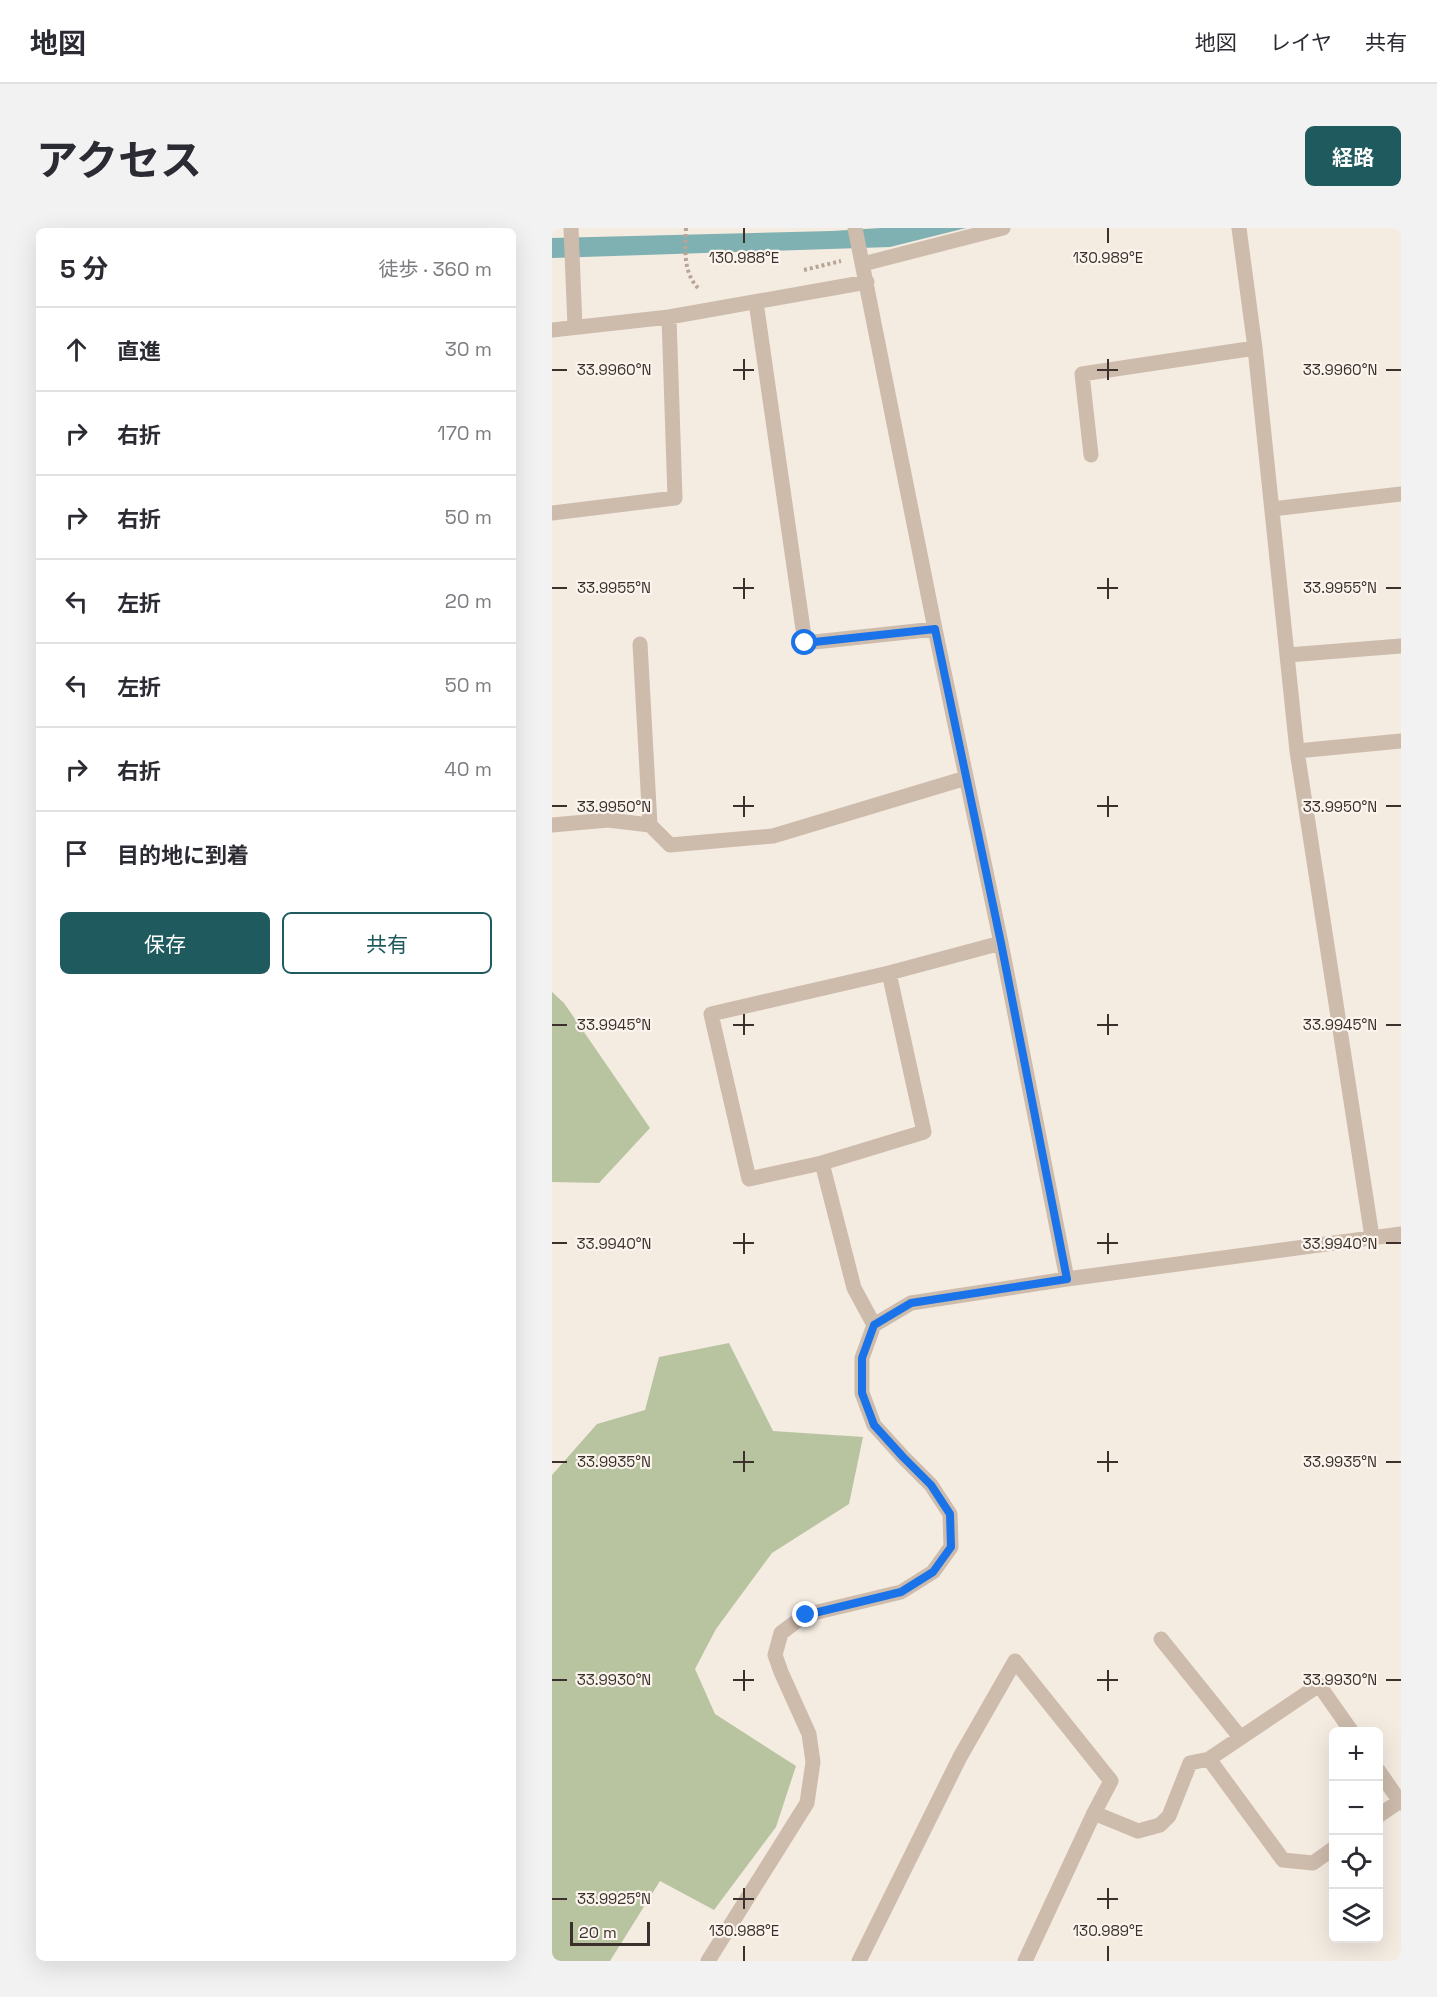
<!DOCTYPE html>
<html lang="ja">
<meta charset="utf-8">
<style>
body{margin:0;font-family:"Space Grotesk","Noto Sans JP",sans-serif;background:#f2f2f3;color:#2b2b33}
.controls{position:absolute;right:18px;bottom:18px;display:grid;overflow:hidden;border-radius:9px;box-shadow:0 6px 24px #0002}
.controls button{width:54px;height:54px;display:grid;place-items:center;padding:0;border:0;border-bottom:2px solid #e1e1e2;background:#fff;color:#2b2b33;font:30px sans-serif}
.scale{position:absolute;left:18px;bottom:15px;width:80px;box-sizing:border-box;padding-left:6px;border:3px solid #3b302b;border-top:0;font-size:16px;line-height:21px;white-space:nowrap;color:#3b302b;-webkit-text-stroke:4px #fbf5ee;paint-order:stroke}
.stop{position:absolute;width:18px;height:18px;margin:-14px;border:4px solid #1a73e8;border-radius:50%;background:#fff}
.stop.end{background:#1a73e8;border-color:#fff;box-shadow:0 2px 6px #0008}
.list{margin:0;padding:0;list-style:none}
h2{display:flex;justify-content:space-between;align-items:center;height:78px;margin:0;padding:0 24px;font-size:26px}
h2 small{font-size:20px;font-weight:400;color:#7c7c81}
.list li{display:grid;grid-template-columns:39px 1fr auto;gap:18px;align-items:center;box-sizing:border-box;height:84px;padding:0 24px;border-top:2px solid #e1e1e2}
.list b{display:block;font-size:22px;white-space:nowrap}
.list em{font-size:20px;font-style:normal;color:#7c7c81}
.actions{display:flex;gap:12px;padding:18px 24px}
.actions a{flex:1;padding:14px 0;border:2px solid #1f5a5e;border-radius:9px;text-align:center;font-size:21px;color:#1f5a5e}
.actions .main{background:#1f5a5e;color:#fff}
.icon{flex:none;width:33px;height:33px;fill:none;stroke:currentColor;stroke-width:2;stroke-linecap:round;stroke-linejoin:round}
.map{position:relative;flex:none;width:849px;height:1733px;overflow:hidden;border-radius:9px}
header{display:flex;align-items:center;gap:36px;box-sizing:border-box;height:84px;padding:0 30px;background:#fff;border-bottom:2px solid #e1e1e2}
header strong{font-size:28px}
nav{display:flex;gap:33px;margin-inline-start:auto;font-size:21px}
.intro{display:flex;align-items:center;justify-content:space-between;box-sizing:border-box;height:144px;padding:0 36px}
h1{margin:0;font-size:42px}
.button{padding:15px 27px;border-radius:9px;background:#1f5a5e;color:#fff;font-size:21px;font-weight:700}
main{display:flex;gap:36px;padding:0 36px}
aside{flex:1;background:#fff;border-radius:9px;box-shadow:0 6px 24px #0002}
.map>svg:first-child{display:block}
.green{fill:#b8c4a0}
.water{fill:#7fb0b2}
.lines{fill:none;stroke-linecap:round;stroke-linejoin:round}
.path{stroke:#b9a596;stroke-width:4;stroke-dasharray:3 3;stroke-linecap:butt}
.minor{stroke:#cdbbac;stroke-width:15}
.route{stroke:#1a73e8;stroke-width:8}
.ticks{fill:none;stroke:#3b302b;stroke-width:2}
.ticks-label{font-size:15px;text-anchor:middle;fill:#3b302b;stroke:#fbf5ee;stroke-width:4.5;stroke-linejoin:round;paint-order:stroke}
</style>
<header>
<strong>地図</strong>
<nav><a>地図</a><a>レイヤ</a><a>共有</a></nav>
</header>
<div class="intro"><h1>アクセス</h1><a class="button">経路</a></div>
<main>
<aside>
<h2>5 分<small>徒歩 · 360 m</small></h2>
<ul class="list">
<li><svg class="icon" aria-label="ahead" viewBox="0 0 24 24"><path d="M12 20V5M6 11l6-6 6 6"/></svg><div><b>直進</b></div><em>30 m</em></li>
<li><svg class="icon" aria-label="right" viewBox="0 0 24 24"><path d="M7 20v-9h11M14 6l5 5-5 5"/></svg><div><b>右折</b></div><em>170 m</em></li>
<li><svg class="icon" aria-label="right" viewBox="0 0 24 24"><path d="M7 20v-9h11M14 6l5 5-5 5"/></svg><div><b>右折</b></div><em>50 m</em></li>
<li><svg class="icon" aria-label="left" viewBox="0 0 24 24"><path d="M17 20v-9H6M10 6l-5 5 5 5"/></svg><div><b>左折</b></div><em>20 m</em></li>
<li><svg class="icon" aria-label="left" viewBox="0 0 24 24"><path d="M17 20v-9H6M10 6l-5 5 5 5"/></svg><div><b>左折</b></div><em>50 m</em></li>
<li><svg class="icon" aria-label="right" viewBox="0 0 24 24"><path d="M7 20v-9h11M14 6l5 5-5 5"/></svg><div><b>右折</b></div><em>40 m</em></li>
<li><svg class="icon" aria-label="arrive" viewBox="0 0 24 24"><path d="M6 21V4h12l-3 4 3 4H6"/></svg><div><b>目的地に到着</b></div></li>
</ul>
<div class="actions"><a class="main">保存</a><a>共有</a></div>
</aside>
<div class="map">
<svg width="849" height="1733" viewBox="0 0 849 1733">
<rect width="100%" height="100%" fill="#f4ebe1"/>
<path class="green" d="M0 764 12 775 98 900 47 955 0 954Z
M177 1115 221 1203 311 1209 297 1276 220 1325 164 1401 143 1441 163 1486 244 1538 224 1599 162 1682 108 1653 58 1733H0V1247L45 1196 93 1182 107 1129Z"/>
<path class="water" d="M329 0H414L338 19 0 30V10L280 3Z"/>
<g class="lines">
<path class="path" d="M134 0C133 22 131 44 146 60H149
M252 42 289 33"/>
<path class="minor" d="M19 0 23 99
M303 0 383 401 449 715 515 1051
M687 0 703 120 745 523 820 1009
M311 36 451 0
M204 74 253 415 383 401
M0 102 117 89 315 54
M539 227 530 146 703 120
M720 281 849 266
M0 285 123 270 117 89
M88 416 98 597
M736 427 849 418
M745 523 849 513
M0 597 56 592 98 597 118 617 221 608 414 550
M337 745 372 904 270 935 197 951 159 786 337 745 449 715
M270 935 302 1060 322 1097
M609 1411 688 1509
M657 1531 731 1632 761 1635 782 1620
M826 1542 849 1575
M542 1585 586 1603 608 1597 617 1588 638 1535 657 1531 767 1457 800 1504
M826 1588 848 1573
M156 1733 255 1575 261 1534 257 1506 229 1444 223 1427 229 1405 253 1387 349 1364 381 1344 399 1319 398 1286 379 1257 351 1229 322 1197 310 1165V1130L322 1097 359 1075 515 1051 849 1006
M307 1733 408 1529 463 1433 559 1553 542 1585 473 1733"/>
</g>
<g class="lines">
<path class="route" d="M253 415 383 401 449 715 515 1051 359 1075 322 1097 310 1130V1165L322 1197 351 1229 379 1257 398 1286 399 1319 381 1344 349 1364 254 1387"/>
</g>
<path class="ticks" d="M192 0V15M556 0V15M192 131V152M556 131V152M0 142H15M181 142H202M545 142H566M834 142H849M192 350V371M556 350V371M0 360H15M181 360H202M545 360H566M834 360H849M192 568V589M556 568V589M0 578H15M181 578H202M545 578H566M834 578H849M192 786V807M556 786V807M0 797H15M181 797H202M545 797H566M834 797H849M192 1005V1026M556 1005V1026M0 1015H15M181 1015H202M545 1015H566M834 1015H849M192 1223V1244M556 1223V1244M0 1234H15M181 1234H202M545 1234H566M834 1234H849M192 1442V1463M556 1442V1463M0 1452H15M181 1452H202M545 1452H566M834 1452H849M192 1660V1681M556 1660V1681M0 1671H15M181 1671H202M545 1671H566M192 1718V1733M556 1718V1733"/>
<g class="ticks-label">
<text x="192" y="35">130.988°E</text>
<text x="556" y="35">130.989°E</text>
<text x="62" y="147">33.9960°N</text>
<text x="788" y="147">33.9960°N</text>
<text x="62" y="365">33.9955°N</text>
<text x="788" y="365">33.9955°N</text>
<text x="62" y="584">33.9950°N</text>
<text x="788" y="584">33.9950°N</text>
<text x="62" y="802">33.9945°N</text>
<text x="788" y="802">33.9945°N</text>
<text x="62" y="1021">33.9940°N</text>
<text x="788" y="1021">33.9940°N</text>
<text x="62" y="1239">33.9935°N</text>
<text x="788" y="1239">33.9935°N</text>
<text x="62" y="1457">33.9930°N</text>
<text x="788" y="1457">33.9930°N</text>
<text x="62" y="1676">33.9925°N</text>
<text x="192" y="1708">130.988°E</text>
<text x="556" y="1708">130.989°E</text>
</g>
</svg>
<div class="controls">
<button>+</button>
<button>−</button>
<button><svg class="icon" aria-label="locate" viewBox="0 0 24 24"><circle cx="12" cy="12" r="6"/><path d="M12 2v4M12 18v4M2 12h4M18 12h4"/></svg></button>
<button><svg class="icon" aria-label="layers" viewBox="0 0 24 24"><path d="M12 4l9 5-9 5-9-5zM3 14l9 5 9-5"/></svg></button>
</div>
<div class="scale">20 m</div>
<div class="stop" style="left:253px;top:415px"></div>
<div class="stop end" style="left:254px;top:1387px"></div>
</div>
</main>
